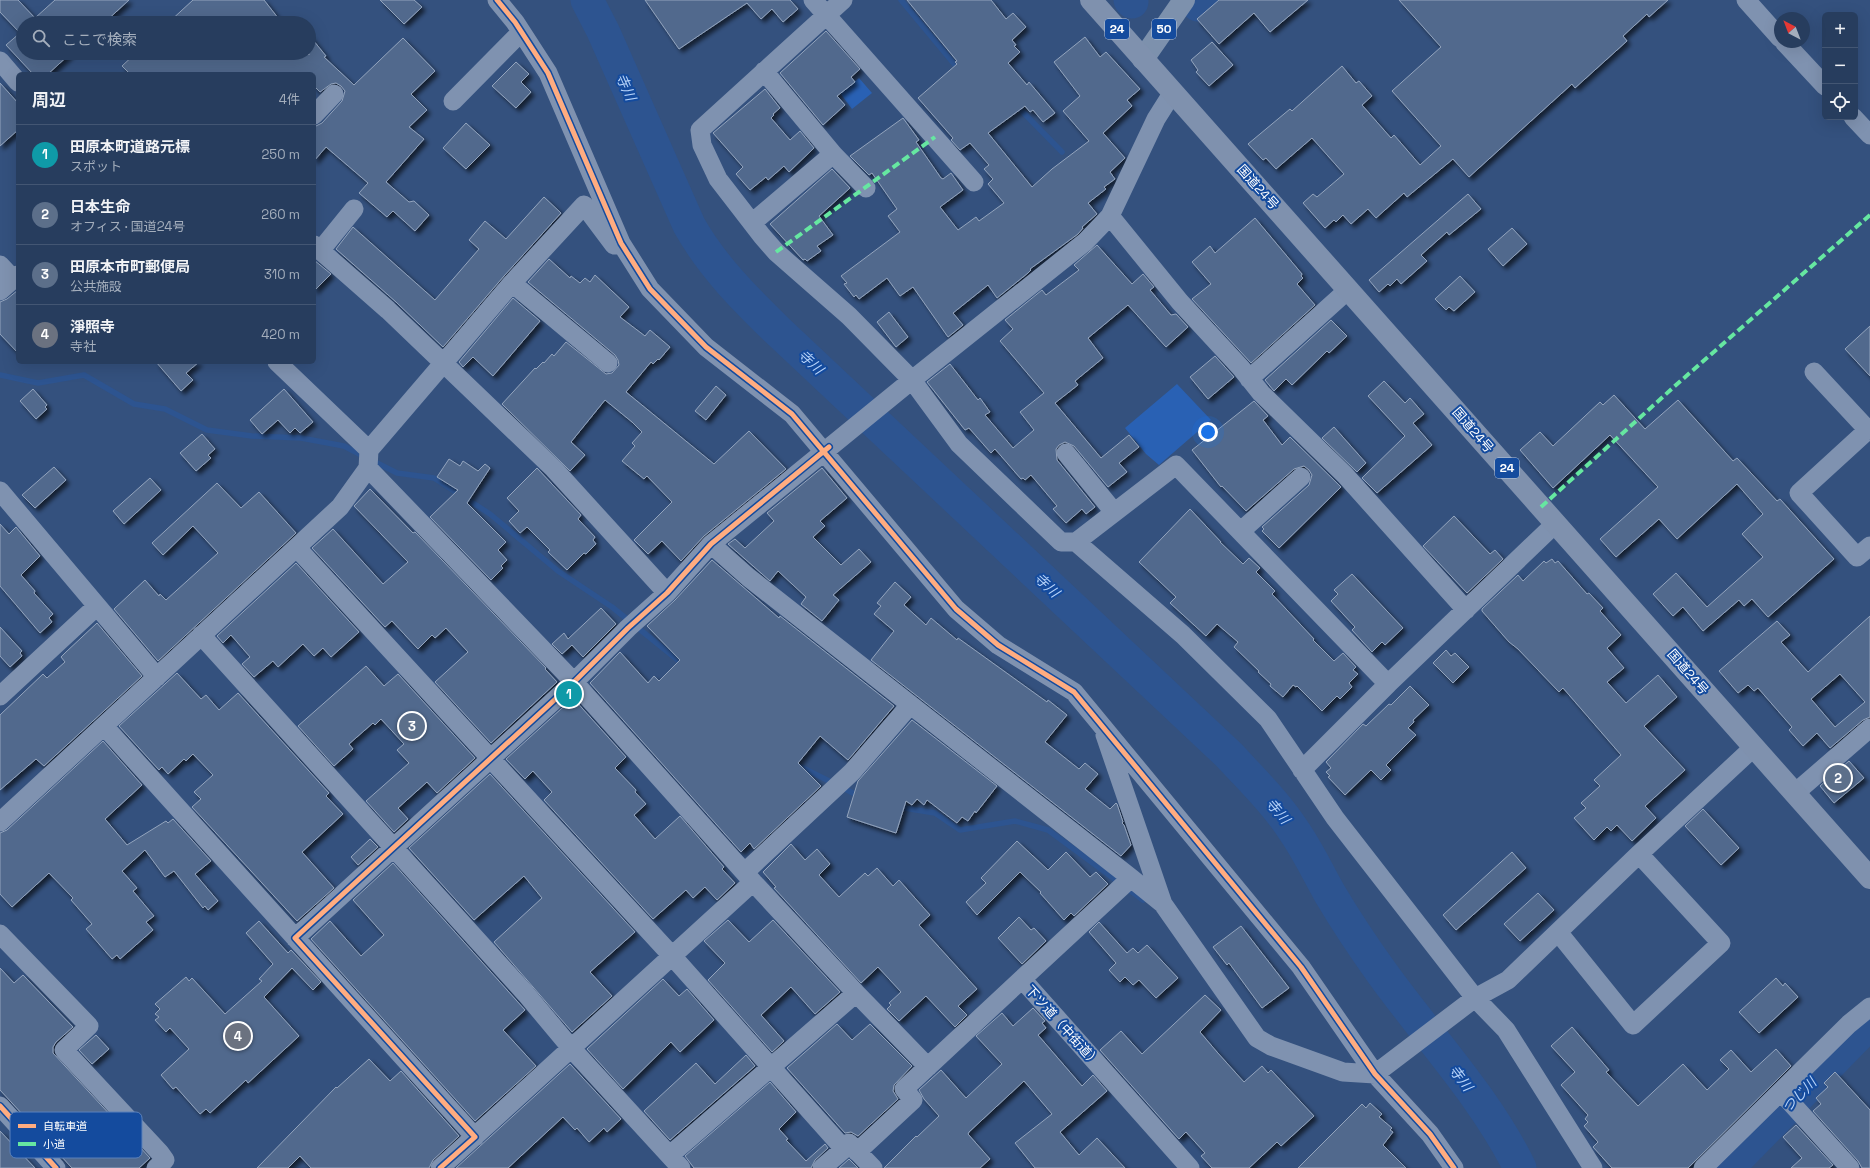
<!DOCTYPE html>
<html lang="ja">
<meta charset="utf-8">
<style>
body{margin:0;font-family:"Space Grotesk","Noto Sans JP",sans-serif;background:#334867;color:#f1f3f6}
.controls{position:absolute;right:12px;top:12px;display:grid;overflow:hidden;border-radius:6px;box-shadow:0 4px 16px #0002}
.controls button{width:36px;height:36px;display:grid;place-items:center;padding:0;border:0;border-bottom:1px solid #435673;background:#273d5e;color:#f1f3f6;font:20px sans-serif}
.compass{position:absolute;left:1774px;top:12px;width:36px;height:36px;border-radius:50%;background:#273d5e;box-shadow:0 4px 16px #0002;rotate:318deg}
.you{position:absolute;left:1208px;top:432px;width:14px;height:14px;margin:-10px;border:3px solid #fff;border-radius:50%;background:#1a73e8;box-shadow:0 0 0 6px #1a73e833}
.badge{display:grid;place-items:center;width:26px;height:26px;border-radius:50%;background:#e797bd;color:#fff;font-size:13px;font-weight:700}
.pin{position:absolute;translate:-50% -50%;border:2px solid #fff;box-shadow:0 1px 4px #0006}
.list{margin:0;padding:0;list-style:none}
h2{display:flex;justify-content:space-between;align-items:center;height:52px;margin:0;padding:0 16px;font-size:17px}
h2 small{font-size:13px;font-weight:400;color:#a4aebc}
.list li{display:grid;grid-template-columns:26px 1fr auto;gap:12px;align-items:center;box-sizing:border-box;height:60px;padding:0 16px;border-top:1px solid #435673}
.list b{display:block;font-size:15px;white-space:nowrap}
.list p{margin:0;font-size:13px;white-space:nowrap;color:#a4aebc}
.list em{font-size:13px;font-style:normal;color:#a4aebc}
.icon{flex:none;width:22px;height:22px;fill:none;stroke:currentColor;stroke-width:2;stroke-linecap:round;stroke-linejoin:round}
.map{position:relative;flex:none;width:1870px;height:1168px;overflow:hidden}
.search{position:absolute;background:#273d5e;box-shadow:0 4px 16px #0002;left:16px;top:16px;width:300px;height:44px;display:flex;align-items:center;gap:10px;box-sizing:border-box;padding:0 14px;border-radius:22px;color:#a4aebc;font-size:15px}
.panel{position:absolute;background:#273d5e;box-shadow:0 4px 16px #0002;left:16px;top:72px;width:300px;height:292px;border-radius:6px}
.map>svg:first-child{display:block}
.green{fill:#2961b4}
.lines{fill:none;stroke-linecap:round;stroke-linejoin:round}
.stream{stroke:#2d5490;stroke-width:5.5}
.river{stroke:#2d5490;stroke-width:33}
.building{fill:#51698d;stroke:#93a4bd;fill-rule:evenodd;filter:url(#shadow)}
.street{stroke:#7f92b0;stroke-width:19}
.primary{stroke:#7d91ad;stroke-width:22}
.highway{stroke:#7f91ae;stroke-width:22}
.quiet{stroke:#66e7a1;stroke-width:4;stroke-dasharray:8 4;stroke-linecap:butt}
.cycleway-casing{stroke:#144b9e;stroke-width:8}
.cycleway{stroke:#ffac80;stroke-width:5}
.labels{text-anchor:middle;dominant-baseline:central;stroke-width:4;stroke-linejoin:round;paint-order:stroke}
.shield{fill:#144b9e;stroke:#b8c9e2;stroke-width:1}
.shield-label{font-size:12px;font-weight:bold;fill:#fff}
.street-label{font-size:13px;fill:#fff;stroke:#144b9e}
.water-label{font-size:14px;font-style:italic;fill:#b8d4fa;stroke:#144b9e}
.key{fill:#144b9e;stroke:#5a81bb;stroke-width:1}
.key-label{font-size:11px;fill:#fff}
</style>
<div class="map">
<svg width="1870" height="1168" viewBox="0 0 1870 1168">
<defs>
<filter id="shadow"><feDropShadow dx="3.5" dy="3.5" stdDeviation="2" flood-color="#0009"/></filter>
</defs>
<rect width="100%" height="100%" fill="#34517e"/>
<path class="green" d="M859 78 872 93 852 109 840 93Z
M1177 384 1211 420 1159 465 1146 454 1125 428Z"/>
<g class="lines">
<path class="stream" d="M901 0 960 71
M1016 105 1062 152
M0 375 38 383 84 375 134 404 165 409 207 430 252 436 301 438 344 446 365 457
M373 461 397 473 434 478 490 514 558 571 612 607 684 665
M799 766 861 797
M898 807 935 813 960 830 1015 821 1048 830 1143 900
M1865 1028 1870 1033"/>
<path class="river" d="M587 0 603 31 689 225C712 266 744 298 778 331L1229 755C1251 779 1276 803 1294 831 1308 851 1318 873 1330 894 1346 921 1364 948 1382 973 1428 1037 1485 1097 1520 1168
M1130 0 1132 2
M1198 5 1203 0
M1728 1168 1865 1028"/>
</g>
<path class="building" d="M0 0H18L35 18 55 0H129L104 23H23V53H71L48 74H33L6 45 20 33 0 12Z
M193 0H264L282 23H168Z
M380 0H414L422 7 404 24Z
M645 0H790L798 9 783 22 772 9 761 19 747 3 679 49Z
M907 0H991L1006 19 1013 13 1026 27 1012 40 1016 45 1014 46 1020 52 1008 63 1027 85 1029 82 1055 113 1043 122 1033 110 1030 112 1025 106 988 133 1032 187 1052 169 1089 141 1063 111 1080 96 1054 62 1085 37 1100 57 1106 52 1140 89 1127 100 1132 106 1103 133 1125 158 1110 172 1115 179 1104 187 1106 189 1088 203 1097 214 1082 227 1083 228 1078 234 1030 269 1031 270 1028 273 997 298 988 285 953 313 963 325 948 337 913 287 900 296 887 278 859 299 856 295 854 297 844 284 847 283 841 276 900 232 888 216 897 209 872 173 869 175 850 156 903 118 919 140 916 142 941 178 943 179 951 173 963 190 940 207 958 230 976 217 979 221 1004 203 988 184 993 179 984 169 989 165 970 143 960 150 951 140 953 138 918 98 957 64 955 62 957 61Z
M1219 0H1308L1270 32 1254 13 1219 44 1197 19Z
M1399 0H1668L1649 17 1647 14 1623 36 1627 41 1575 88 1572 84 1469 177 1453 159 1407 197 1404 193 1376 218 1368 209 1351 224 1343 215 1336 222 1334 220 1325 228 1303 203 1313 194 1317 197 1344 174 1312 138 1276 169 1266 158 1263 160 1248 144 1290 109 1292 111 1342 66 1356 83 1359 81 1372 96 1362 105 1391 138 1394 135 1420 165 1441 146 1392 91 1441 47Z
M826 31 860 69 851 77 855 82 837 96 845 105 823 125 780 73Z
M309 35 326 56 324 57 354 85 403 38 435 71 411 94 427 110 409 127 424 139 386 182 409 202 414 201 429 215 415 231 393 211 387 217 359 193 368 183 326 147 314 161V127L322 123 342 101 345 91 341 86 336 83 331 84 320 92 314 86V74H130L122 66 136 53H307L309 55Z
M1212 42 1233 65 1209 86 1196 72 1198 70 1191 60Z
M516 62 529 74 521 82 531 92 516 108 492 86Z
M0 83 18 103V130L0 146Z
M765 89 780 108 773 114 774 115 771 118 790 140 800 131 814 148 789 172 784 166 768 180 766 177 750 190 736 174 743 167 713 133Z
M466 123 490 145 466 169 443 148Z
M832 169 850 188 819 216 833 235 817 246 821 251 807 261 805 259 803 260 770 224Z
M1468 194 1481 209 1449 235 1447 232 1421 255 1427 261 1401 284 1397 279 1390 286 1388 284 1379 292 1369 280Z
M544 197 561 213 504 276 443 347 396 302 336 249 353 227 435 300 479 249 469 240 485 221 506 239Z
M1255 218 1302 274 1301 276 1303 278 1297 284 1315 305 1251 363 1192 299 1211 284 1192 262 1210 246 1215 253Z
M1512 228 1527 244 1503 266 1488 249Z
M1097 245 1132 284 1143 274 1154 287 1150 290 1171 315 1176 314 1188 327 1166 347 1128 305 1088 338 1103 358 1075 381 1078 385 1055 403 1101 458 1129 435 1139 447 1119 463 1127 472 1108 487 1074 446 1065 442 1059 445 1056 449 1057 460 1095 507 1086 514 1082 509 1066 523 1053 509 1057 506 1031 475 1025 480 1023 478 1021 479 995 449 991 453 969 428 965 430 927 382 950 364 978 400 980 398 990 412 985 415 1013 448 1034 430 1020 412 1044 393 1000 341 1013 329 1005 320 1042 290 1046 295 1079 270 1074 265Z
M549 259 570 278 571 276 580 283 585 278 590 282 595 275 629 307 620 317 645 336 650 330 670 347 659 360 658 359 653 364 651 362 626 392 714 464 749 431 786 469 704 536 681 561 662 541 648 554 634 540 672 502 647 476 644 479 622 461 635 446 632 443 642 432 632 422 605 400 571 442 585 455 570 471 502 404 535 368 536 369 543 362 544 363 552 354 554 356 566 342 606 374 612 373 619 365 618 360 615 355 528 282Z
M314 260 331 274 314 291Z
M1460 276 1475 292 1454 311 1449 307 1446 310 1435 299Z
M18 290V353L0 334V302L7 299Z
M513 298 540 321 493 376 473 357 463 367 459 362Z
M889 312 908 337 896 347 877 322Z
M1331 320 1347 336 1329 353 1327 351 1292 385 1286 379 1274 391 1265 380Z
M1870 326V376L1845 349Z
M1215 356 1234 377 1208 399 1190 377Z
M156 362H199L186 373 193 380 181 391Z
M1384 381 1405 403 1410 398 1424 414 1413 423 1432 445 1377 493 1362 478 1405 436 1368 396Z
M716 386 726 395 706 420 695 411Z
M33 389 47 405 45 407 47 409 36 419 20 401Z
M284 389 313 422 300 433 295 428 290 433 278 420 262 434 250 420Z
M1614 395 1645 429 1678 400 1733 461 1737 458 1777 501 1780 499 1834 559 1768 617 1752 599 1744 606 1739 600 1703 631 1683 607 1673 616 1653 594 1676 573 1707 607 1763 557 1742 534 1763 514 1737 484 1677 539 1659 519 1616 557 1600 539 1658 487 1610 435 1553 488 1520 450 1540 432 1553 446 1600 402 1603 405Z
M1254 401 1268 416 1263 420 1282 445 1290 437 1341 487 1279 548 1262 531 1264 529 1262 527 1309 485 1312 475 1309 470 1304 466 1294 469 1246 511 1222 486 1221 487 1192 450Z
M1334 427 1366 463 1357 472 1322 438Z
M202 434 215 449 208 455 211 458 196 471 180 453Z
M449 459 460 466 463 461 478 471 485 464 490 468 467 503 506 542 498 550 507 560 501 566 503 568 491 580 430 517 458 490 437 477Z
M54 467 66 480 35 508 22 495Z
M537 468 581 515 578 519 595 537 593 540 596 544 586 554 584 553 567 570 548 552 550 550 527 527 520 533 509 521 519 511 507 498Z
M822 468 847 498 820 521 825 526 813 537 841 565 859 549 871 562 833 595 839 600 822 621 801 604 806 597 778 571 770 581 728 544 735 539 745 548 774 521 767 513Z
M150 478 161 490 124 524 113 511Z
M217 483 241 508 259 492 296 533 158 661 114 609 145 580 159 596 160 594 166 600 218 553 193 526 163 555 152 543Z
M370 489 413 533 415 532 546 668 545 669 557 682 491 743 435 682 468 652 446 628 435 638 432 635 418 649 392 621 385 627 312 548 333 529 383 584 408 562 354 506Z
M1190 509 1221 542H1220L1243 564 1249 558 1260 568 1256 572 1275 591 1272 594 1314 639 1313 640 1334 661 1343 653 1356 667 1353 670 1358 674 1349 683 1352 687 1340 699 1337 696 1322 711 1297 686 1296 687 1293 685 1283 697 1270 686 1271 684 1258 672 1259 671 1234 647 1238 642 1217 624 1206 636 1170 603 1176 597 1139 562Z
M1454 516 1490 554 1495 550 1503 559 1467 593 1423 546Z
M0 524 9 534 16 527 40 556 21 575 35 591 34 593 53 614 49 618 52 622 40 633 0 586Z
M1552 559 1555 563 1558 561 1587 594 1589 593 1603 608 1600 611 1621 635 1607 648 1624 668 1607 682 1626 703 1658 675 1677 697 1644 726 1685 770 1645 806 1656 818 1632 841 1617 825 1611 831 1607 827 1594 840 1574 818 1586 808 1581 803 1600 786 1594 780 1621 755 1563 688 1559 692 1518 649 1509 642 1482 611V609L1518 575 1523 581 1544 561 1546 563Z
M712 560 779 618 780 616 894 706 848 760 820 736 798 763 821 786 754 849 750 843 741 852 590 683 620 652 648 683 654 676 659 681 680 660 647 626 675 600Z
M296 563 359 632 331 657 323 648 314 656 303 644 278 667 273 661 254 677 242 664 250 657 231 635 223 643 217 636Z
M1352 574 1403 628 1385 645 1382 642 1372 652 1352 630 1355 627 1331 601 1338 594 1334 590Z
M895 582 911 597 904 605 926 625 931 618 957 640 958 638 1047 702 1048 700 1067 715 1045 742 1079 769 1085 763 1098 774 1085 789 1110 809 1116 803 1117 804 1123 822 1122 823 1124 825 1131 845 1121 856 871 660 894 631 874 614 881 606 877 603Z
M601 608 616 624 583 657 572 645 562 654 552 644 564 633 568 639Z
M1870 616V717L1863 720 1830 748 1817 733 1803 746 1789 730 1792 727 1758 688 1754 691 1748 685 1738 693 1719 671 1777 621 1790 635 1781 642 1808 672ZM1840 674 1865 702 1835 727 1811 699Z
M97 623 142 676 44 766 36 759 0 790V715L43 674 47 678 65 662 61 657 66 652Z
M0 627 22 651 20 653 22 656 10 667 0 656Z
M1446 650 1451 656 1455 653 1469 667 1453 683 1433 663Z
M366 666 384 686 398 674 475 758 437 793 427 782 398 808 408 819 394 832 366 801 409 763 397 750 404 744 381 719 375 725 373 723 349 744 353 749 334 766 298 726Z
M177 673 201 699 206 695 219 710 238 693 329 793 326 796 343 814 302 852 334 888 297 921 192 807 201 799 194 792 213 775 193 754 186 761 184 759 168 774 162 767 159 770 119 726Z
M1410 686 1429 705 1413 720 1414 722 1408 728 1416 735 1386 765 1391 770 1381 780 1371 770 1345 795 1328 777 1330 776 1326 772 1331 768 1326 762 1363 724 1366 726 1389 704 1391 705Z
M573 698 626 757 615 768 636 790 635 792 646 804 634 815 655 839 680 816 724 867 722 869 735 883 717 900 705 887 693 898 686 890 653 919 544 800 552 792 533 771 525 779 506 759Z
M912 720 997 786 976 813 975 811 968 821 962 817 957 823 927 800 924 805 917 799 912 805 906 801 896 833 847 817 858 781Z
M103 741 142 785 105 819 127 845 166 821 168 823 173 819 211 861 195 874 218 901 208 910 205 906 203 908 174 871 165 877 145 850 122 871 137 888 133 891 154 916 146 922 153 930 120 959 117 955 112 959 86 929 92 924 71 900 73 898 49 873 12 907 0 894V833L7 830Z
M1849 761 1864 778 1834 803 1820 786Z
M490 774 635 932 590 972 612 996 572 1032 494 942 542 898 524 876 474 920 409 848Z
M1703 809 1739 848 1721 865 1685 826Z
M370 839 378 847 358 865 351 857Z
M1017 841 1048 870 1066 852 1090 877 1096 872 1108 884 1074 916 1071 913 1064 920 1040 893 1041 892 1020 872 977 915 966 902 986 883 981 878Z
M791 844 805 860 817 849 830 864 819 875 839 897 865 873 868 876 877 868 893 886 899 880 930 915 919 925 977 989 958 1006 967 1015 955 1027 926 996 899 1021 887 1009 891 1005 889 1003 901 992 878 967 861 983 774 888 776 887 763 872Z
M1512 852 1526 868 1456 930 1443 915Z
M393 863 525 1010 503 1030 536 1066 475 1121 311 939 330 921 361 956 384 935 353 900Z
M1538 893 1554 910 1520 941 1504 924Z
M1019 917 1031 930 1034 928 1046 941 1022 964 998 938Z
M728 920 749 942 773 920 840 992 815 1014 791 987 761 1015 784 1041 772 1052 708 980 725 963 704 941Z
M259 921 288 953 291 950 321 982 313 990 292 968 264 997 299 1036 248 1083 246 1080 210 1113 206 1109 200 1114 176 1087 173 1089 161 1075 189 1049 170 1028 166 1032 155 1020 159 1017 155 1014 160 1009 155 1004 186 977 189 981 192 978 225 1014 262 981 259 979 273 964 246 933Z
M1099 922 1127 953 1133 948 1138 953 1147 945 1178 978 1156 998 1139 980 1133 985 1125 977 1120 982 1109 970 1116 963 1089 932Z
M1241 926 1289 988 1262 1008 1229 963 1227 965 1213 947Z
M0 968 14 983 23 975 73 1027 56 1042 53 1047V1053L150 1158 139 1168H72L0 1090Z
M1776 978 1783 986 1785 983 1798 997 1759 1033 1739 1012Z
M663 979 679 996 687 989 714 1020 680 1052 671 1042 623 1089 587 1049Z
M1205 995 1221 1010 1200 1032 1217 1052 1244 1082 1262 1066 1268 1073 1271 1070 1314 1116 1281 1146 1277 1142 1249 1168H1212L1201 1156 1205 1153 1186 1132 1179 1139 1100 1050 1121 1031 1142 1054Z
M1033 1008 1045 1021 1042 1023 1046 1028 1038 1035 1082 1086 1093 1075 1107 1091 1060 1132 1079 1155 1097 1138 1125 1168H1035L1015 1143 1052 1114 1024 1081 969 1132 968 1134 990 1159 980 1168H884L916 1136 917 1137 939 1116 924 1099 919 1090 941 1070 966 1098 1002 1064 976 1036 1002 1013 1013 1026Z
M837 1024 852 1040 870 1024 912 1066 894 1085 893 1091 898 1099 858 1136 851 1132 845 1133 787 1068Z
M1572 1027 1609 1070 1606 1072 1638 1106 1683 1064 1707 1090 1729 1069 1720 1060 1731 1050 1751 1072 1776 1049 1791 1066 1688 1168H1612L1593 1147 1598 1142 1584 1126 1588 1122 1585 1119 1588 1115 1561 1085 1575 1072 1551 1046Z
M96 1035 109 1049 92 1064 79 1050Z
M746 1055 755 1066 670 1140 644 1111 696 1063 715 1084Z
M369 1059 390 1081 401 1071 459 1136 433 1160 429 1168H311L300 1156 288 1168H257L336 1087 337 1088Z
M570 1064 621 1119 607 1132 604 1128 589 1142 577 1128 575 1130 563 1117 508 1168H456Z
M1835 1072 1870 1110V1168H1862L1858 1161 1813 1111 1821 1104 1816 1098 1828 1087 1824 1083Z
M770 1082 796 1112 779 1129 788 1139 786 1140 806 1161 825 1144 828 1148 815 1160 811 1168H694L685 1156Z
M1370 1103 1382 1114 1379 1117 1392 1128 1390 1130 1393 1132 1383 1145 1406 1168H1298L1362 1104 1366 1108Z
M1796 1125 1833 1165 1829 1168H1791L1802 1158 1783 1137Z
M0 1131 35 1168H0Z
M849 1159 858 1168H839Z"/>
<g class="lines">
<path class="street" d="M497 0 515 22 548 73 621 243 650 289 706 347 792 414 956 609 998 645 1074 692 1301 967 1375 1074 1430 1134 1454 1168
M813 0 974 182
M843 0 700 130 702 145 718 179 762 236 776 252 849 316 912 380 959 444 1061 542H1076
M1746 0 1780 38
M1784 42 1825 86
M0 61 18 82
M764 71 833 154 866 188
M453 101 521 32
M314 115 334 94
M1853 117 1870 135
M1110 216 1180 302 1241 368 1261 393 1345 475 1466 610
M752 223 833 154
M314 245 388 310 554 469 667 593
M320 251 354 209
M0 265 13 279
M512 283 608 363
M0 291 18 275
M277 362 369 450
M1814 372 1868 430
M1249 379 1349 289
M1870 428 1799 493 1857 557 1870 546
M1066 453 1114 512
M368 468 574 682 753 882 856 993 928 1067
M0 491 157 677
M1556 523 1388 684 1176 465 1076 542 1183 635 1268 719 1335 818 1475 998 1506 1030 1593 1168
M1241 531 1301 477
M711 544 748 577 1131 878 1163 904
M297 548 673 957 844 1149 849 1143 873 1168
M201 635 526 994 571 1048 681 1168
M0 696 97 606
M104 726 475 1137
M1105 735 1163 904 1257 1038 1271 1046 1343 1072 1375 1074 1475 998 1508 980 1639 854 1754 747
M1302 770 1388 684
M1795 793 1870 728
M0 822 340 507 368 468 369 450 512 283 584 205 614 245
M745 872 852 772 910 705
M1558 932 1633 1025 1721 943 1639 854
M0 934 89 1026 64 1050 160 1153 165 1160 156 1168
M295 938 574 682 628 628 667 593 711 544 912 380 1085 242 1110 216 1156 119 1173 92
M1022 979 1131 878
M1781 1092 1850 1168
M0 1106 56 1168
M857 1152 913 1100 904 1089 1022 979 1190 1168
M670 1155 856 993
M440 1168 753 882
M822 1168 844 1149
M1703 1168 1849 1024 1870 1007"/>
<path class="primary" d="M1143 59 1184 0"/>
<path class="highway" d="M1091 0 1870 878"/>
<path class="quiet" d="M776 252 935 137
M1541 507 1676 385 1870 215"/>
<g class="cycleway-casing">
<path id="cycleway" d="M497 0 515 22 548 73 621 243 650 289 706 347 792 414 956 609 998 645 1074 692 1301 967 1375 1074 1430 1134 1454 1168
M0 1106 56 1168
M440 1168 475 1137 295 938 574 682 628 628 667 593 711 544 829 447"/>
</g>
<use href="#cycleway" class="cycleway"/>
</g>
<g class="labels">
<g class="shield">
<rect x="1105" y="19" width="24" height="20" rx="3"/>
<rect x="1152" y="19" width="24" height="20" rx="3"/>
<rect x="1495" y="458" width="24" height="20" rx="3"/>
</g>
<g class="shield-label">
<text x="1117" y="29">24</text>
<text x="1164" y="29">50</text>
<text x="1507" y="468">24</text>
</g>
<g class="street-label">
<text transform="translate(1258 187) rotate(48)">国道24号</text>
<text transform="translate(1473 430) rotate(49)">国道24号</text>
<text transform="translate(1688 672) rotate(49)">国道24号</text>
<text transform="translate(1063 1026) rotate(48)">下ツ道（中街道）</text>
</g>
<g class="water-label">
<text transform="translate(626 87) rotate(66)">寺川</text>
<text transform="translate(811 362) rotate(43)">寺川</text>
<text transform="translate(1047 585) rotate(43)">寺川</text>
<text transform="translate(1278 811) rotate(50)">寺川</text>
<text transform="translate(1461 1078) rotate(53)">寺川</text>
<text transform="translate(1799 1095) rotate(-46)">つじ川</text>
</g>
</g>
<rect x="10" y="1112" width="132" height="46" rx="6" class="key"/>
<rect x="18" y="1124" width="18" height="4" fill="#ffac80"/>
<rect x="18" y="1142" width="18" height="4" fill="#66e7a1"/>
<g class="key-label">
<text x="43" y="1130">自転車道</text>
<text x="43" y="1148">小道</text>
</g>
</svg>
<div class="controls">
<button>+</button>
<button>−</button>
<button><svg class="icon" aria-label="locate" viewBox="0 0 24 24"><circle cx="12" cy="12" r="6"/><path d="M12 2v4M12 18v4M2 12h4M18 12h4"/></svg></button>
</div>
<svg class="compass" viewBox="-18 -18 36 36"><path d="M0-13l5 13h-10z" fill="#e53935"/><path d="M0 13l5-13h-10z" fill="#a4aebc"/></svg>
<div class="you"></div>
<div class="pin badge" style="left:569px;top:694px;background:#0f9aa8">1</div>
<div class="pin badge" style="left:1838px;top:778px;background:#5c6f8a">2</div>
<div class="pin badge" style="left:412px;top:726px;background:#5c6f8a">3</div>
<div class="pin badge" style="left:238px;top:1036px;background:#6b7280">4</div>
<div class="search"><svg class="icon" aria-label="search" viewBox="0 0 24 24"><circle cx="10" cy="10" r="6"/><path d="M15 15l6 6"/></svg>ここで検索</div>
<section class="panel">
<h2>周辺<small>4件</small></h2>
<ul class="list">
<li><span class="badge" style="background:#0f9aa8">1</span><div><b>田原本町道路元標</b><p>スポット</p></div><em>250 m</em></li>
<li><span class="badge" style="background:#5c6f8a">2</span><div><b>日本生命</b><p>オフィス · 国道24号</p></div><em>260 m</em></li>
<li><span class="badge" style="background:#5c6f8a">3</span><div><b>田原本市町郵便局</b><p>公共施設</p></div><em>310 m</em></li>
<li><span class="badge" style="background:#6b7280">4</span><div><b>淨照寺</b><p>寺社</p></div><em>420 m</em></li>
</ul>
</section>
</div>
